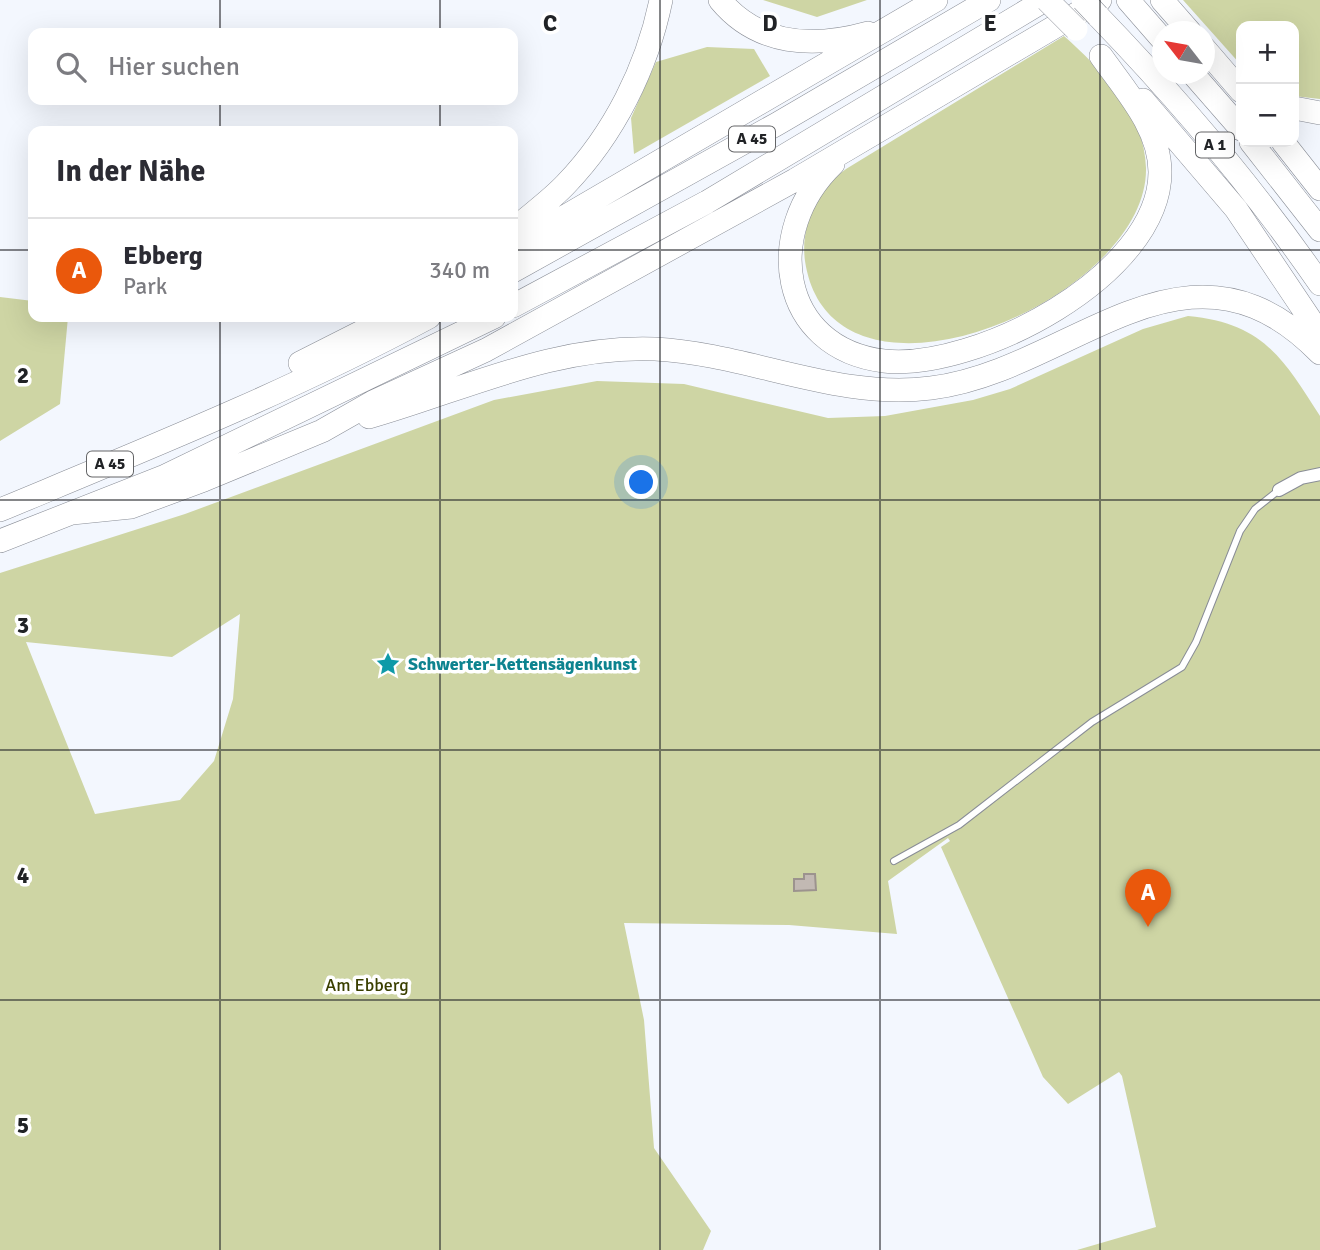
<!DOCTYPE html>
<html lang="de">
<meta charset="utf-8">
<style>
body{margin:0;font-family:Signika,sans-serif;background:#f7f7f7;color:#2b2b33}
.controls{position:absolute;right:21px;top:21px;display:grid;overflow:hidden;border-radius:14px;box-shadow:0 7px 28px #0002}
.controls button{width:63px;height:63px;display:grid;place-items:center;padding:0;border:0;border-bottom:2px solid #e1e1e2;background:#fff;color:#2b2b33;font:35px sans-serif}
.compass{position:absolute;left:1152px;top:21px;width:63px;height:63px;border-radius:50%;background:#fff;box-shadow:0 7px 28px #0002;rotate:301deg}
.you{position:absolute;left:642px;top:483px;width:24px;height:24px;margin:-18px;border:5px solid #fff;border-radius:50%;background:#1a73e8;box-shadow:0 0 0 10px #1a73e833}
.badge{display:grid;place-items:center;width:46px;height:46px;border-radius:50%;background:#ea580c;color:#fff;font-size:23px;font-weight:700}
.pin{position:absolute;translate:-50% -58px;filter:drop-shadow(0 2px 4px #0008)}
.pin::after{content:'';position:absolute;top:37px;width:24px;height:21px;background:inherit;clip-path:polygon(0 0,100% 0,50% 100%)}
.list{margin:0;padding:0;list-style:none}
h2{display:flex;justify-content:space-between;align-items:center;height:91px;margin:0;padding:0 28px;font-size:30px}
h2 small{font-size:23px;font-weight:400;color:#7c7c81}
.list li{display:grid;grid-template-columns:46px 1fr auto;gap:21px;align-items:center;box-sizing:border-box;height:105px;padding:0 28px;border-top:2px solid #e1e1e2}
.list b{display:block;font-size:26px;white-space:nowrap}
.list p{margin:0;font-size:23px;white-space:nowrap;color:#7c7c81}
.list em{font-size:23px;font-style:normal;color:#7c7c81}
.icon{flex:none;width:38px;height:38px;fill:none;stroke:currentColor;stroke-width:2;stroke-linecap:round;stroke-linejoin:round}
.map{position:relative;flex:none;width:1320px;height:1250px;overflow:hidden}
.search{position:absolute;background:#fff;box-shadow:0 7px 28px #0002;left:28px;top:28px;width:490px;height:77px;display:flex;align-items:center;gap:18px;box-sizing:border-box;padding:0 24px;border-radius:14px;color:#7c7c81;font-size:26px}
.panel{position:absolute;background:#fff;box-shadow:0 7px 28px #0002;left:28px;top:126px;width:490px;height:196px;border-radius:14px}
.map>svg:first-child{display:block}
.green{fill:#ced5a4;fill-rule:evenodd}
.building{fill:#c2b9b3;stroke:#9c938e;stroke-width:2}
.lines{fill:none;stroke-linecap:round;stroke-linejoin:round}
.lane-casing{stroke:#898d96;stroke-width:8}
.street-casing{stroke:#898d96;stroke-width:14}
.highway-casing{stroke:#898d96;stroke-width:24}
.lane{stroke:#fff;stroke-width:6}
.street{stroke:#fff;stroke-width:12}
.highway{stroke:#fff;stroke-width:23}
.highway-bridge-casing{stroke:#898d96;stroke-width:24;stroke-linecap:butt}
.highway-bridge{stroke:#fff;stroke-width:23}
.grid{fill:none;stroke:#212326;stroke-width:2;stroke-opacity:0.55}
.labels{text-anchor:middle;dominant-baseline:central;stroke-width:7;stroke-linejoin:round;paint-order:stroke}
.shield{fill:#fff;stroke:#646567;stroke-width:2}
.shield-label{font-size:16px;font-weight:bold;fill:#212326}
.culture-label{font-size:18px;font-weight:bold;fill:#0d838f;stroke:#fff;text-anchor:start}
.park-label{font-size:18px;fill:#3a3f00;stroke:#fff}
.grid-label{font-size:23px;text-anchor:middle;font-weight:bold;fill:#212326;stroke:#fff;stroke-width:7;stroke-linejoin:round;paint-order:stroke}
</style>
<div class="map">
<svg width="1320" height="1250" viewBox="0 0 1320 1250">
<rect width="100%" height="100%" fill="#f3f7fe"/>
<path class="green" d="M763 0H867L817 17Z
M1183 0H1320V99L1294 96V26H1241V65Z
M1064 36C1101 69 1145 114 1146 168 1149 300 831 434 805 261 800 225 818 190 846 169Z
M707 47 754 49 770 76 634 154 631 118 656 62Z
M0 297 33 301V317H68L60 404 0 441Z
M1188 316C1263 323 1283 358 1320 416V1250H1077L1156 1227 1122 1076 1119 1072 1068 1104 1043 1077 941 847 950 841 948 838 888 881 897 934 789 925 624 923 644 1020 654 1148 711 1231 703 1250H0V573L185 514 494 400 597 381 684 384 828 418 885 416 973 400 1010 389 1143 329ZM240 614 233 699 214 761 180 800 95 814 26 642 172 657Z"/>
<path class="building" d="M804 874H815L816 890 794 891V879H804Z"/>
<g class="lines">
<g class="lane-casing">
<path id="lane" d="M894 861 959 825 1092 722 1182 667 1196 642 1240 531 1255 509 1279 490"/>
</g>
<g class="street-casing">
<path id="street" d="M1279 490 1301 478 1320 474"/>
</g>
<g class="highway-casing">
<path id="highway" d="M720 0C758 46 814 48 868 33
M1128 0 1162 39
M1162 0 1190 32
M1098 16C1179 100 1254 188 1320 284
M1204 48 1241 91
M1193 74 1241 129
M1143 100 1236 209 1320 334
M1294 108 1320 113
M1251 142 1320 230
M1283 142 1320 189
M833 164C763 231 778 348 884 361 975 371 1160 276 1160 172 1160 128 1125 90 1101 56
M513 230C530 215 550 201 566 184 614 134 647 68 661 0
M513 247 936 0
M513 271 777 124 989 0
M513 306 707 202 1045 0
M300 363 391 317
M369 417C464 390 553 345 655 349 749 354 836 400 931 388 1072 371 1186 216 1320 353
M0 510C144 450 291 391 429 317
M72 513 131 507 204 480 322 431 373 402 486 350 795 180 1100 0
M0 541 163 477 494 317"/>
</g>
<use href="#lane" class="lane"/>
<use href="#street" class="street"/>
<use href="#highway" class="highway"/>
<g class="highway-bridge-casing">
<path id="highway-bridge" d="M1047 0 1076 29
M1083 0 1098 16"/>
</g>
<use href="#highway-bridge" class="highway-bridge"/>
</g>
<path class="grid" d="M220 0V33M440 0V33M660 0V1250M880 0V1250M1100 0V1250M220 100V131M440 100V131M0 250H33M513 250H1320M220 317V1250M440 317V1250M0 500H1320M0 750H1320M0 1000H1320"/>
<defs>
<g id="sight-bare" transform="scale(1.89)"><path d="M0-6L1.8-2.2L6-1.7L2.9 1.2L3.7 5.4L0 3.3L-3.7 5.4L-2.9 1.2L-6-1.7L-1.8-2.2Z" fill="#0f9aa8" stroke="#fff" stroke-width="2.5" paint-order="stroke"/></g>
</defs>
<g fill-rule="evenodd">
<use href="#sight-bare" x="388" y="664"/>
</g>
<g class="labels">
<g class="shield">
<rect x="729" y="126.5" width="46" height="25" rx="5"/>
<rect x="1196" y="132.5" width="38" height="25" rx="5"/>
<rect x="87" y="451.5" width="46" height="25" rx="5"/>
</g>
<g class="shield-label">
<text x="752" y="139">A 45</text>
<text x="1215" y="145">A 1</text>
<text x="110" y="464">A 45</text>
</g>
<g class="culture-label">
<text x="408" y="664">Schwerter-Kettensägenkunst</text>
</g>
<g class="park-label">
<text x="367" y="985">Am Ebberg</text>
</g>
</g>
<g class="grid-label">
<text x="550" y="31">C</text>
<text x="770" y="31">D</text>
<text x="990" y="31">E</text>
<text x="23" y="383">2</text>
<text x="23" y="633">3</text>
<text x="23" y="883">4</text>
<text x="23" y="1133">5</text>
</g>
</svg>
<div class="controls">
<button>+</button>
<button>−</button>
</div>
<svg class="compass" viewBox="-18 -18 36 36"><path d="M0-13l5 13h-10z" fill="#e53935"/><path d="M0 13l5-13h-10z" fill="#7c7c81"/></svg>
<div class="you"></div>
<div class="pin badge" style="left:1148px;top:927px">A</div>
<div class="search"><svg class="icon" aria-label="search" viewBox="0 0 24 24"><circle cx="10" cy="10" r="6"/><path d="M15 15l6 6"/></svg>Hier suchen</div>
<section class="panel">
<h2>In der Nähe<small></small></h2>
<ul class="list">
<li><span class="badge">A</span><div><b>Ebberg</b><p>Park</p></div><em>340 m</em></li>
</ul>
</section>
</div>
